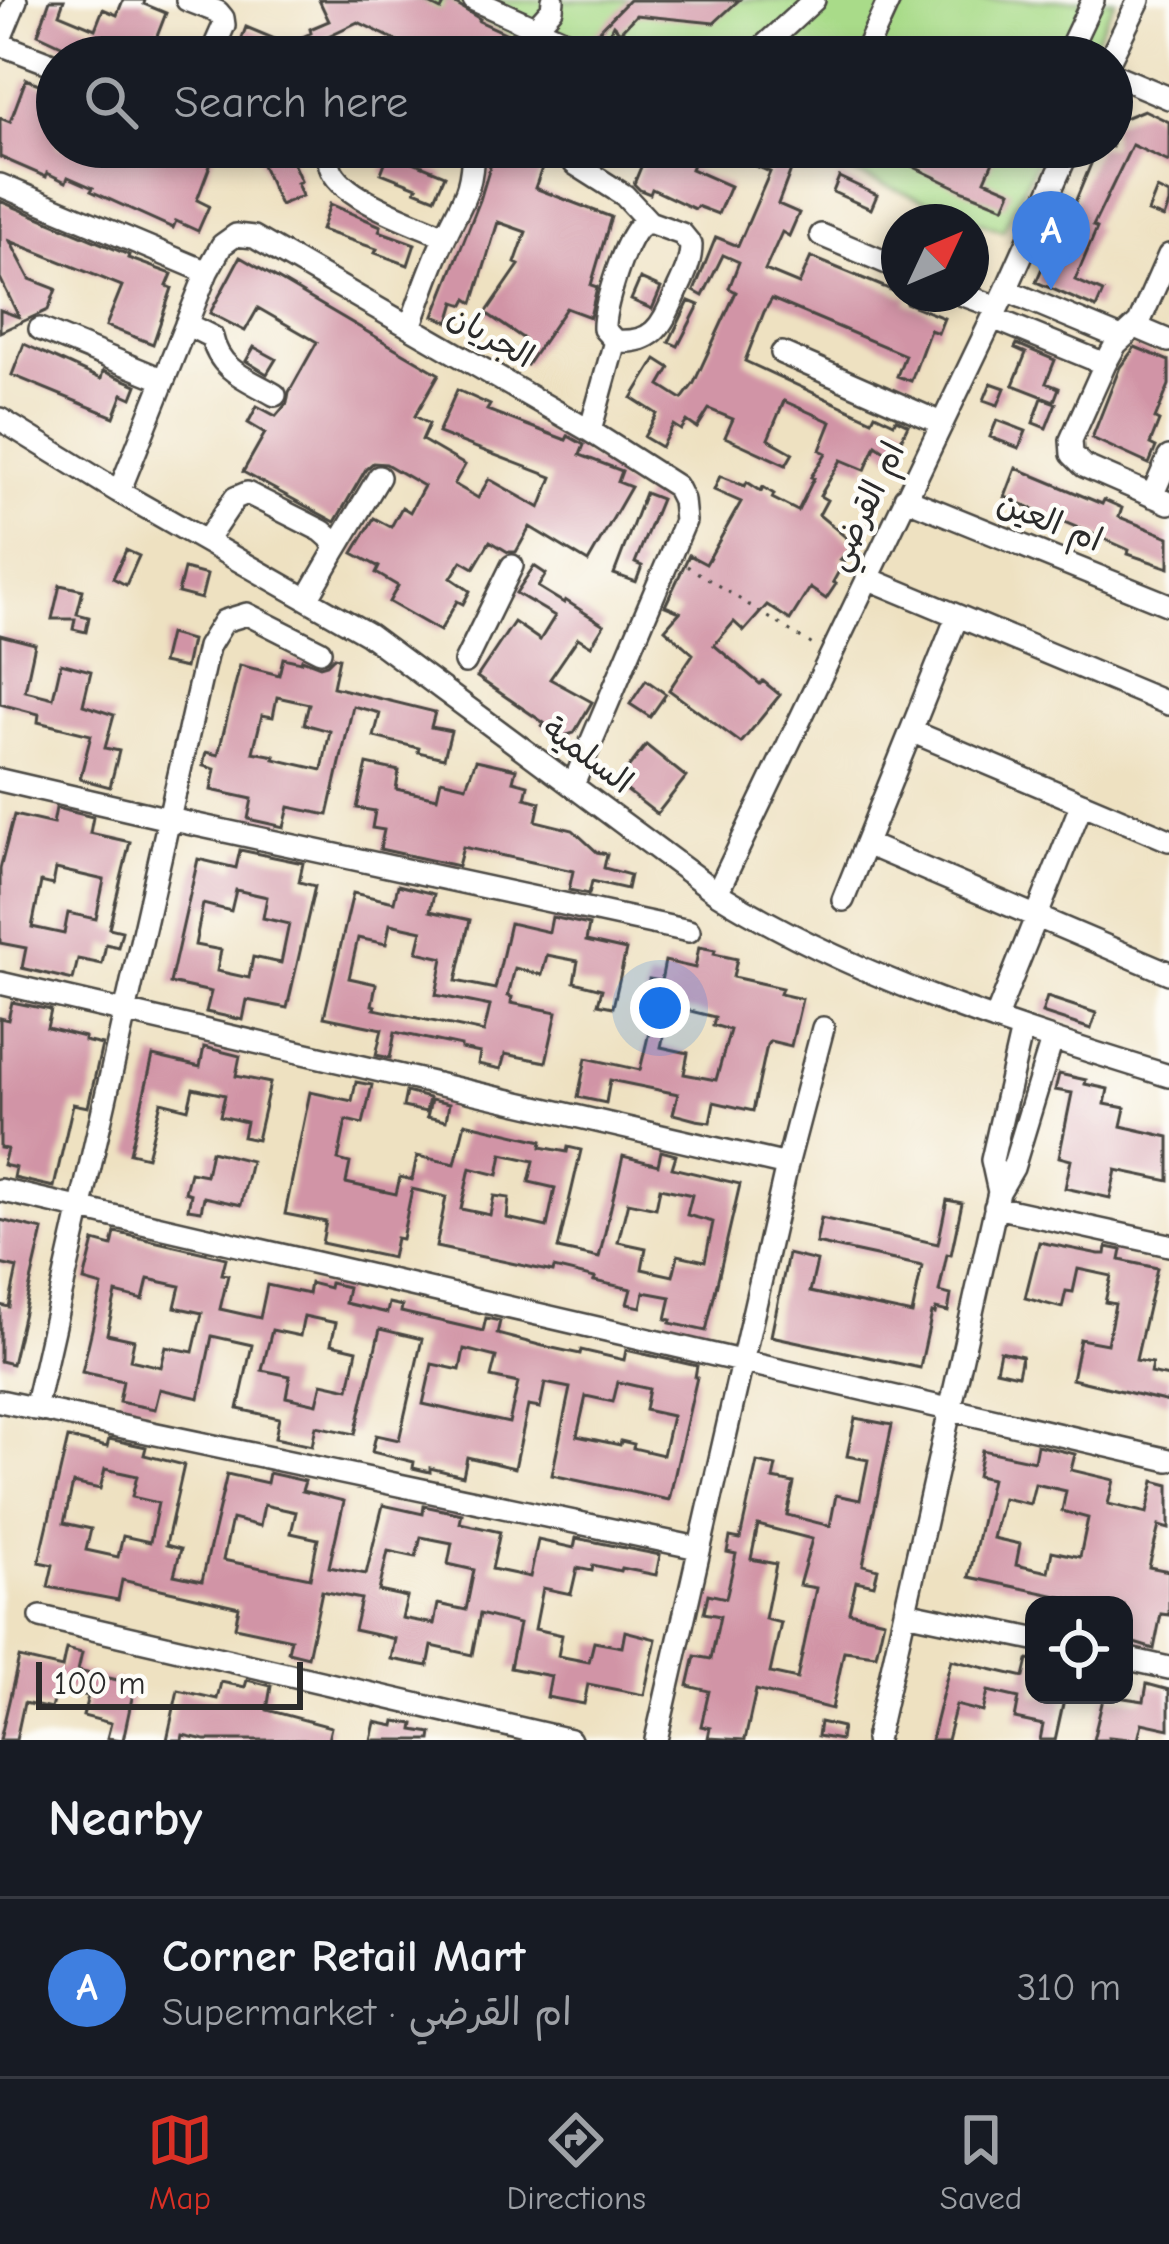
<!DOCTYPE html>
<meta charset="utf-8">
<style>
body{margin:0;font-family:"Comic Neue","Playpen Sans Arabic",sans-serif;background:#242831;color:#f1f3f6}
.controls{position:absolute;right:36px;bottom:36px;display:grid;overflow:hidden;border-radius:24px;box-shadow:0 6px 18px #0003}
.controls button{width:108px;height:108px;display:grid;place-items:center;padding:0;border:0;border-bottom:3px solid #363941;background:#171b24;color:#f1f3f6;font:60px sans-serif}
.compass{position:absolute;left:881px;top:204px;width:108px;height:108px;border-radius:50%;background:#171b24;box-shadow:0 6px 18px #0003;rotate:46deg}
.scale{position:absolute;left:36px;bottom:30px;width:267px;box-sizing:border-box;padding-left:12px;border:6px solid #2b2b2b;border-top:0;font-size:33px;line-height:42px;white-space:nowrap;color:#2b2b2b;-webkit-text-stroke:9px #fdfcf7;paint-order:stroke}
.you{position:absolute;left:660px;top:1008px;width:42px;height:42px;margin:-30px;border:9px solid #fff;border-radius:50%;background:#1a73e8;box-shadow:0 0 0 18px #1a73e833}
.badge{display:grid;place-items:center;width:78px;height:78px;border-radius:50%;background:#d93025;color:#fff;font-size:39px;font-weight:700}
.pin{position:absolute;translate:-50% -99px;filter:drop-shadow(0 3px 6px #0008)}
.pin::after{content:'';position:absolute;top:63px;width:42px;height:36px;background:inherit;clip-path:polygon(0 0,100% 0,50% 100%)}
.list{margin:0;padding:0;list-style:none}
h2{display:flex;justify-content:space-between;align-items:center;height:156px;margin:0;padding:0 48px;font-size:51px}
h2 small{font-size:39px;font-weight:400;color:#9ea1a6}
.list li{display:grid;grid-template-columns:78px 1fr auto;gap:36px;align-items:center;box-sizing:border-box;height:180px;padding:0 48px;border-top:3px solid #363941}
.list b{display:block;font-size:45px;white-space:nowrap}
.list p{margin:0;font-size:39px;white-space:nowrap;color:#9ea1a6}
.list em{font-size:39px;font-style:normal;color:#9ea1a6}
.icon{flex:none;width:66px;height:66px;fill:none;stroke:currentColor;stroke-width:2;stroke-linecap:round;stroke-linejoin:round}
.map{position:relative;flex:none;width:1169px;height:1740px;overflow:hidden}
.search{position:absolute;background:#171b24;box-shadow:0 6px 18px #0003;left:36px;right:36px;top:36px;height:132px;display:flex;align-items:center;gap:30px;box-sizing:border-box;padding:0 42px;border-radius:66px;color:#9ea1a6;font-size:45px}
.sheet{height:336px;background:#171b24}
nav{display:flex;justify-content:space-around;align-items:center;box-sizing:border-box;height:168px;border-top:3px solid #363941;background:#171b24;font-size:33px;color:#9ea1a6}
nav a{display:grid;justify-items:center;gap:6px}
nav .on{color:#d93025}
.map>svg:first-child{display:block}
.green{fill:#a9db89;stroke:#6a835a;stroke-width:3}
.building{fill:#d194a6;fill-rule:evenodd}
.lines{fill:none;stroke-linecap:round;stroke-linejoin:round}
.minor-casing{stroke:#484642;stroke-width:26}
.path{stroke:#484642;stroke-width:3;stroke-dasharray:3 9;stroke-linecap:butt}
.minor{stroke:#fff;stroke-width:21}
.labels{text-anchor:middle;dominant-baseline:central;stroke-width:9;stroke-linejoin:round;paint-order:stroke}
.street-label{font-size:33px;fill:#2b2b2b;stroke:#fdfcf7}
</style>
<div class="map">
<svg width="1169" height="1740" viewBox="0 0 1169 1740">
<rect width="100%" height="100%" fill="#fdfcf7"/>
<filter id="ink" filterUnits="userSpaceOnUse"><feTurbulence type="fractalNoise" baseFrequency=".00833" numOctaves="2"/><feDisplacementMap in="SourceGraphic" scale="24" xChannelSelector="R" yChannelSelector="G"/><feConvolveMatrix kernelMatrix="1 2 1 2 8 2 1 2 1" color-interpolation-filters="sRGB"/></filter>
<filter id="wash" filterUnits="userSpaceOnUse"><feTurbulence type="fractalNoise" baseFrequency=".004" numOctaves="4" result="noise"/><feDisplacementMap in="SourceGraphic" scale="48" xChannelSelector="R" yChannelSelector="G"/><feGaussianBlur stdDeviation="2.7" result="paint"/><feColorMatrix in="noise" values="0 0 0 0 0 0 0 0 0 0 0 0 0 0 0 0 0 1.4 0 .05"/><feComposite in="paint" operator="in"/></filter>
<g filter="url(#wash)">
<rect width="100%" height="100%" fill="#eee1c1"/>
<path class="green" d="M413 0H1115L1087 57H558Z
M787 147H1043L1003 231Z"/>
<g id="blocks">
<path class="building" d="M50 0H64L59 14 95 29 103 9 117 15 123 0H145L144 4 166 13 149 57H87L38 34Z
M319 0H421L441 10 446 0H449L480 19 479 21 558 57H438L419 48 418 51 358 22 324 38 331 57H306L298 39 311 33 310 29 329 21Z
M629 0H739L714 23 636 15 620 32 613 25 605 42 593 37Z
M246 27 275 39 268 57H235Z
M26 79 57 91V147H193L214 155 197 200 209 206 198 231 176 221 173 228 91 191 93 188 68 177 66 182 47 173 46 177 0 157V118L10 122Z
M1144 110 1169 122V162L1132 145 1093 226 1097 228 1075 280 1103 292 1096 308 1036 282 1046 259 1051 260 1098 147H1112V123Z
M254 147H286L301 181 297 183 302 196 280 205Z
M496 147H545L540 160 544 162 535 188 611 217 591 285 597 287 590 317 566 308 527 365 514 357 524 339 486 313 519 265 515 263 526 232 498 222 473 303 467 299 464 305 455 302 449 322 434 316 480 200Z
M608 147H700L691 169 730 186 718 214 697 206 695 209 652 189 650 194 640 190 634 184 643 162Z
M712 147H747L792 167 778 204 799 213 789 236 782 232 765 270 799 284 811 257 884 287 908 298 906 303 944 318 938 333 930 330 911 381 897 376 905 355 772 299 764 312 745 361 872 420 875 414 894 423 896 419 908 425 893 457 876 445 865 470 841 460 820 496 827 500 819 515 854 544 840 560 844 562 833 582 836 584 826 599 810 588 790 620 767 605 744 631 734 622 714 645 760 684 763 681 780 695 741 743 669 690 693 654 665 629 680 612 665 606 689 555 706 564 741 502 714 490 720 476 745 486 747 482 761 491 763 487 774 494 772 498 798 511 814 478 811 477 826 453 820 450 831 422 784 401 768 439 793 453 786 465 725 437 733 419 709 409 697 428 687 421 681 430 673 425 661 447 644 437 657 414 632 398 656 359 670 368 660 385 682 399 694 383 736 292 729 288 739 262 723 255 703 296 694 291 716 237 738 246 770 172Z
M872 147H999L985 180 1011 191 1004 207 964 191Z
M389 152 445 175 435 198 415 190 417 187 381 173Z
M839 177 877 195 871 209 833 192Z
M1157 189 1169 195V204L1164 218 1148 212Z
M0 201 129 255 128 258 172 274 167 286 172 288 153 344 106 326 122 286 10 241 30 279 56 289 48 310 0 332V310L19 317 0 278Z
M330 204 381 226 379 231 415 244 408 265 375 253 377 249 321 230Z
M240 257 439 374 415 416 429 424 422 440 465 465 454 484 478 498 489 479 540 508 552 477 438 433 457 390 490 405 487 410 566 440 568 436 584 445 580 455 622 471 618 482 631 487 588 562 530 527 516 552H508L490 541 474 568 462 561 451 578 470 591 463 604 457 601 440 631 389 602 398 586 376 573 379 567 353 553 374 518 391 527 402 507 410 512 424 486 386 464 373 463 366 469 335 522 243 472 265 433 248 423 257 406 276 416 287 403 289 392 317 342 258 308 245 331 210 313Z
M640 279 661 288 652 309 631 300Z
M689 301 699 305 678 346 669 342Z
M24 344 101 379 103 371 137 385 132 398 123 394 114 417 12 375Z
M1017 344 1055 360 1046 383 1059 388 1054 401 1013 385 1026 353 1015 348Z
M254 347 276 359 267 374 246 361Z
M1135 347 1169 361V385L1155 419 1159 421 1150 444 1156 447 1149 464 1092 438 1120 367Z
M991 383 1005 388 998 405 984 400Z
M1042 398 1056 403 1046 428 1033 423Z
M997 420 1026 431 1019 448 990 437Z
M1016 468 1102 504 1104 500 1122 508 1119 517 1169 537V568L1128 554 1129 550 1107 540 1005 497Z
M645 493 661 499 635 563 642 566 636 582 614 574Z
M126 550 139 556 126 585 113 578Z
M534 566 546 574 538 587 564 603 565 600 604 625 591 646 578 638 550 679 592 702 574 733 561 737 542 726 544 723 477 677 514 622 540 640 555 616 516 593Z
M184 569 207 575 201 599 178 593Z
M60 585 83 590 77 614 89 617 86 632 73 629 75 619H52Z
M169 634 191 640 185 668 162 663Z
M0 635 35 644 25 691 53 698 61 663 91 671 83 705 114 715 105 748 119 751 110 787 80 779 91 735 38 722 39 714 0 704Z
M334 657 339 658 333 687 435 712 431 727 451 731 444 758 418 752 419 748 374 737 380 713 353 706 328 815 289 807 284 827 248 819 252 799 211 790 215 769 203 766 206 752 218 755 240 665 279 675 283 658 301 662 302 659 320 666 327 664ZM277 697 309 704 304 724 330 731 322 770 274 759 275 756 253 752 262 715 273 717Z
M646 680 666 694 650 717 630 704Z
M646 745 686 777 657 814 617 783Z
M476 760 516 769 513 781 528 785 525 798 540 802 536 821 573 830 597 852 607 854 604 868 630 875 627 889 592 881 589 894 569 890 573 871 463 847 458 866 380 849 384 830 372 828 375 811 357 808 367 764 399 771 396 789 437 798 441 780 466 786Z
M56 808 93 817 90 833 130 842 109 928 122 931 118 947 106 944 102 964 78 959 73 980 22 968 26 948 0 943V869L14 815 53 824ZM56 869 104 880 96 919 68 913 64 934 32 927 41 882 53 885Z
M240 850 303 863 299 882 315 886 287 1008 247 1000 243 1020 206 1012 211 992 170 983 198 859 236 868ZM236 890 267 897 263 918 289 924 281 963 253 957 249 978 217 971 221 950 195 945 203 904 231 911Z
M398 885 434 894 430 911 470 920 456 981 495 989 510 923 549 932 552 917 589 925 586 941 626 950 613 1007 598 1004 602 989 574 982 578 961 547 955 542 975 515 968 508 996 512 997 511 1003 557 1012 546 1062 505 1054 501 1069 478 1064 480 1053 461 1049V1046L395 1032 390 1058 376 1055 382 1029 324 1017 353 893 394 902ZM390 924 422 931 417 952 443 958 436 995 490 1006 484 1032 374 1009 375 1006 372 1005 376 984 349 978 358 938 386 944Z
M699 947 715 950 714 954 737 959 733 977 782 988 780 994 802 999 791 1046 770 1041 767 1045 753 1111 714 1102 710 1122 696 1120 673 1114 678 1094 610 1080 606 1103 578 1097 586 1058 640 1070 657 999 645 997 649 979 661 981 665 961 695 968ZM670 1006 715 1017 713 1025 730 1030 716 1080 684 1074 688 1053 661 1047Z
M1047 997 1096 1013 1091 1029 1042 1013Z
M12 1002 51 1010 47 1028 84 1037V1041L102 1045 88 1107 73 1104 54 1187 14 1178 16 1168 3 1165 7 1149 0 1148V1018L8 1020Z
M204 1047 240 1056 236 1076 270 1083 257 1140 243 1137 246 1122 220 1116 225 1095 193 1088 188 1109 161 1102 147 1157 130 1153 153 1056 200 1067Z
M1059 1074 1086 1080 1085 1084 1108 1089 1105 1104 1125 1108 1121 1126 1169 1137V1181L1116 1170 1110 1198 1065 1188 1071 1160 1059 1157 1072 1093 1055 1090Z
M356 1082 372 1085 363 1124 346 1120 338 1160 350 1163 346 1183 396 1194 400 1177 412 1180 417 1156 455 1164 465 1123 542 1141 541 1147 567 1152 568 1147 581 1150 558 1249 599 1258 623 1156 658 1165 661 1151 676 1155 672 1168 740 1184 706 1331 670 1323 671 1320 666 1319 671 1297 644 1292 641 1307 627 1304 631 1289 594 1281 595 1278 554 1268 553 1272 436 1247 446 1197 412 1189 402 1239 396 1238 392 1258 322 1243 326 1222 285 1214 310 1092 352 1101ZM502 1154 534 1161 529 1182 555 1188 547 1227 507 1218 509 1198 494 1196 490 1215 461 1209 470 1168 498 1175ZM660 1188 692 1195 687 1215 713 1222 705 1261 678 1255 673 1276 642 1269 646 1248 618 1242 628 1202 656 1208Z
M406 1092 429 1098 426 1112 403 1107Z
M431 1100 449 1104 446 1121 427 1117Z
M211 1151 251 1161 241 1205 204 1197 201 1211 188 1209 191 1194 185 1192 190 1172 206 1175Z
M947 1200 962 1203 951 1255 947 1254 939 1292 951 1295 948 1312 936 1309 935 1314 932 1313 920 1368 771 1336 788 1254 817 1261 810 1292 912 1314 922 1266 816 1243 821 1218 938 1244Z
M0 1220 43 1230 12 1364 0 1361V1305L9 1307 17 1268 0 1264Z
M115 1232 226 1258 222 1274 228 1275 220 1309 260 1318 267 1285 308 1294 310 1283 329 1288 330 1283 348 1287 345 1303 387 1313 389 1303 402 1306 401 1312 483 1331 486 1318 500 1321 497 1334 543 1346 580 1354 581 1350 624 1360 626 1350 697 1366 695 1377H697L669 1500 552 1475 570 1388 545 1383 540 1408 528 1406 515 1468 467 1457 463 1476 430 1468V1472L413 1468 414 1462 372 1452 376 1435 399 1440 422 1339 380 1329 355 1434 316 1426 312 1446 275 1438 279 1418 238 1409 252 1345 212 1336 199 1398 160 1389 155 1409 119 1402 123 1381 82 1372 102 1286 84 1281 94 1241 112 1246ZM148 1279 180 1286 175 1307 202 1313 193 1352 166 1347 161 1367 130 1360 134 1340 107 1334 116 1293 143 1300ZM304 1316 336 1323 331 1344 357 1350 349 1389 322 1383 317 1404 286 1397 290 1376 262 1370 272 1330 300 1336ZM464 1349 496 1357 491 1377 518 1383 509 1423 423 1404 432 1364 460 1370ZM618 1382 649 1389 645 1410 672 1416 663 1455 633 1448 634 1444 621 1441 620 1445 577 1436 586 1396 613 1402Z
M1039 1242 1099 1254H1106L1107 1247 1122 1250 1120 1260 1157 1268 1136 1360 1152 1363 1150 1373 1169 1377V1402L1072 1379 1080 1339 1107 1344 1115 1304 1105 1302 1111 1276 1078 1269 1073 1292 1066 1291 1062 1308 1025 1298Z
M1000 1351 1022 1356 1018 1375 996 1370Z
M855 1418 892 1425 863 1565 878 1569 874 1585 856 1581 849 1612 884 1620 876 1655 844 1651 832 1709 756 1690 745 1740 708 1738 710 1728 701 1726 709 1691 688 1686 695 1656 711 1659 720 1616 704 1613 708 1594 726 1598 736 1554 727 1552 730 1537 740 1539 757 1462 776 1466 773 1479 794 1483 787 1515 830 1526 836 1495 860 1500 868 1460 847 1456ZM758 1525 812 1539 799 1585 816 1588 797 1679 770 1673 781 1623 765 1619 776 1564 751 1559Z
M68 1438 107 1447 109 1439 146 1447 144 1455 184 1465 166 1545 181 1549 174 1575 202 1581 227 1474 267 1483 269 1473 305 1481 302 1491 344 1501 329 1567 366 1574 383 1505 423 1514 424 1506 462 1514 460 1523 500 1532 492 1569 530 1577 538 1540 574 1548 576 1538 660 1555 656 1575 621 1568 620 1571 593 1565 592 1571 577 1568 571 1594 543 1588 535 1629 562 1635 558 1656 589 1662 594 1642 622 1647 625 1631 656 1639 644 1695 588 1684 584 1704 547 1697 551 1676 510 1668 519 1624 480 1614 472 1655 432 1646 428 1666 391 1659 395 1639 354 1630 361 1599 322 1591 308 1657 288 1652 291 1639 235 1627 239 1607 122 1580 118 1600 48 1587 53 1565 39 1562ZM105 1469 137 1476 132 1497 158 1503 150 1542 123 1536 118 1557 86 1550 91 1529 64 1523 73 1483 100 1489ZM264 1505 296 1512 291 1533 318 1539 310 1578 223 1560 232 1519 260 1526ZM421 1537 452 1543 448 1564 474 1570 466 1610 438 1604 434 1624 402 1618 407 1597 379 1591 388 1551 416 1557Z
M1037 1445 1075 1454 1071 1470 1114 1480 1108 1504 1147 1513 1154 1481 1169 1485V1529L1159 1526 1149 1567 1169 1571V1615L1161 1614 1154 1649 1124 1640V1605H1089L1090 1603 969 1577 991 1479 977 1476 982 1450 1034 1461ZM1035 1484 1066 1491 1062 1511 1088 1518 1080 1557 1052 1551 1048 1572 1016 1565 1020 1544 993 1538 1003 1498 1030 1504Z
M66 1649 82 1653 78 1671 135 1684 123 1740 107 1738 111 1723 83 1716 88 1696 56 1688 51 1709 24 1703 16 1740H0L19 1658 62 1668Z
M951 1660 1024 1677 1028 1660 1034 1661V1695H1065L1055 1740H1040L1043 1725 1015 1719 1019 1698 988 1691 983 1712 956 1705 947 1740H931Z
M247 1680 271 1686 267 1710 331 1727 328 1740H205L183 1735 182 1740H167L178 1690 217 1699 221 1682 245 1687Z
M1147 1684 1169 1690V1729L1142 1723 1138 1740 1109 1737V1740H1093L1104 1695 1144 1701Z
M395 1721 414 1724 413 1730 432 1733 431 1740H371L375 1722 394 1726Z
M820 1722 842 1727 840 1740 818 1736Z"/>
</g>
</g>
<g filter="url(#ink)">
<use href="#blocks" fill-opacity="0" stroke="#484642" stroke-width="3"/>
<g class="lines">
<g class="minor-casing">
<path id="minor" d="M187 0 218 12 223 18 224 25 210 57
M474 0 601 57
M535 28 552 9 553 0
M0 39 16 0
M0 44 57 66
M752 57 814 0
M863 57 889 0
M1066 57 1093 0
M1111 57 1139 0
M1112 74 1169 98
M329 147C329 152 329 162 330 166 339 198 416 223 445 236
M568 147V155L575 164 624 195 649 222
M0 185 207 272
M649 222 682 234 691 245C691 262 684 276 677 291 662 324 656 344 615 341L604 329C603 309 622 251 634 233 639 225 640 226 649 222Z
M821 235 899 268
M1169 255 1139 323 1116 344 1105 364 1071 440 1072 454 1084 466 1169 503
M1006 290 1121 338
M961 294 997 307
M993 318 1105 364
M186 324 212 337C219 371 248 379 275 395
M410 327C421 297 431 266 445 237 463 198 472 193 473 147
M1136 327 1169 341
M40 329 164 380
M782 353 941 423
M0 419 119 492 368 634 717 893C856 979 1014 1028 1169 1076
M590 431 615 341
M119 492 207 272 222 245 236 235 254 237 590 431 676 486 683 500 685 521 573 785
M1152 496 1169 457
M905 498 1169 605
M206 541 235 498 247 493 322 531 330 538 336 549 307 599
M336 549 379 477
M867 578 1169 704
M465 662 512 566
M911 731 1169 840
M0 780 169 819 689 931
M866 844 1169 973
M717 893 1006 290 1070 147
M843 900 957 617
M0 983 787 1165
M995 1020 1082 803
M0 1190 1169 1460
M999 1192 992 1160 1022 1029
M995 1207 1169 1245
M0 1401 698 1548
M35 1409 208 647 224 621 247 614 320 651
M905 1612 1034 1639
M41 1617 570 1740
M1124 1658 1169 1668
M656 1740 787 1165 823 1028
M876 1740 999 1192 1013 1168 1052 1040"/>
</g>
<path class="path" d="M687 566 816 647"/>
<use href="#minor" class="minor"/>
</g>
</g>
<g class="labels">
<g class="street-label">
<text transform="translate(491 336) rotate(30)">الجريان</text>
<text transform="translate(865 506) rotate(-64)">ام القرضي</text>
<text transform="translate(1050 521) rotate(22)">ام العين</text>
<text transform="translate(588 755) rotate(37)">السلمية</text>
</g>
</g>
</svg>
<div class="controls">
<button><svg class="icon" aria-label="locate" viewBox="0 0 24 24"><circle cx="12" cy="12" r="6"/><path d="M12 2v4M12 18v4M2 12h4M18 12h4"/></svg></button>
</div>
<svg class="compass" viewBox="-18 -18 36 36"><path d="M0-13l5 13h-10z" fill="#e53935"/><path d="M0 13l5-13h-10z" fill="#9ea1a6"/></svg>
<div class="scale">100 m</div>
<div class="you"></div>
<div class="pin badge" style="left:1051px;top:290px;background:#3f7fe0">A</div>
<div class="search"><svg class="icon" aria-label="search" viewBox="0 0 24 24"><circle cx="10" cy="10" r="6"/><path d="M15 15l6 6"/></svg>Search here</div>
</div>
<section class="sheet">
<h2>Nearby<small></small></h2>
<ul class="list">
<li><span class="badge" style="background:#3f7fe0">A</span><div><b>Corner Retail Mart</b><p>Supermarket · ام القرضي</p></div><em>310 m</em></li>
</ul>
</section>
<nav>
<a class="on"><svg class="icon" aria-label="map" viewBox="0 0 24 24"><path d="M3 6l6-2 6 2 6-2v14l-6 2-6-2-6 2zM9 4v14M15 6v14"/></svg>Map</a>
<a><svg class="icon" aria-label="directions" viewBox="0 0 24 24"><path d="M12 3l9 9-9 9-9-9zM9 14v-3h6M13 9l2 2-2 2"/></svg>Directions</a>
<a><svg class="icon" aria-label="saved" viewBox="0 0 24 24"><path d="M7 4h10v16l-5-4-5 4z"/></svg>Saved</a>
</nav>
